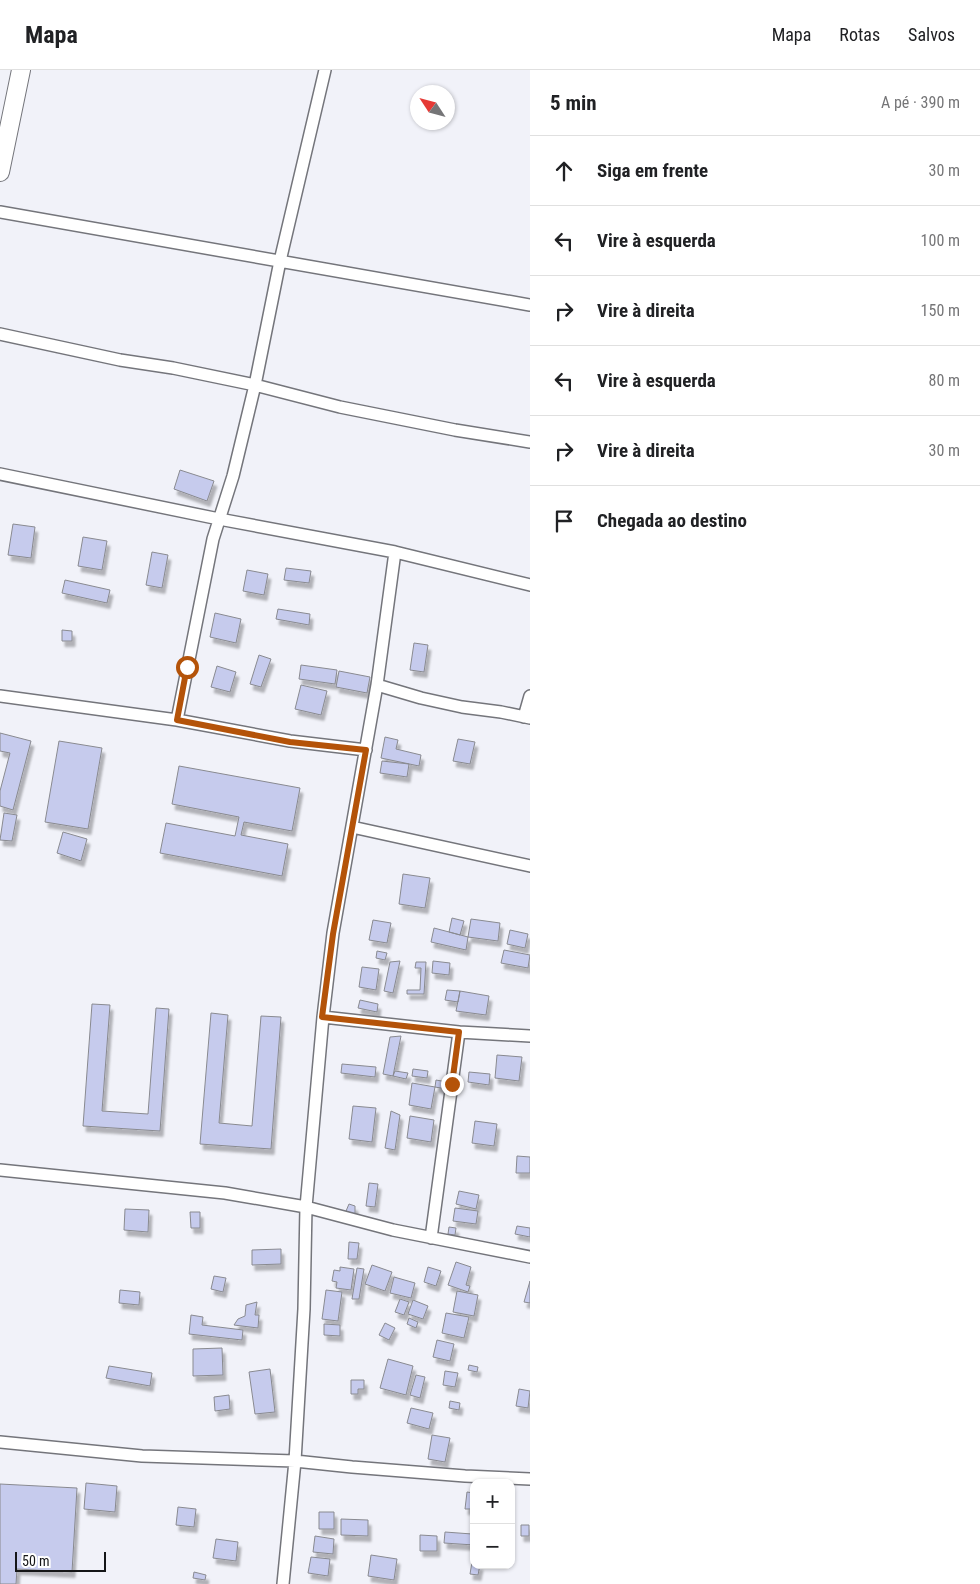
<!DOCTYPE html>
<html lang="pt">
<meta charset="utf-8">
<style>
body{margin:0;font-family:"Roboto Condensed",sans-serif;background:#f2f2f2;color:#202124}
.controls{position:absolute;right:15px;bottom:15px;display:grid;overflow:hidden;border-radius:10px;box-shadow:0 1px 4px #0004}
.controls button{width:45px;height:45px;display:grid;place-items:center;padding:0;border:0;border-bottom:1px solid #e0e0e0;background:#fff;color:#202124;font:25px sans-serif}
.compass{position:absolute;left:410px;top:15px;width:45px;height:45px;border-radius:50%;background:#fff;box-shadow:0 1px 4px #0004;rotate:306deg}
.scale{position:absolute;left:15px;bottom:12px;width:91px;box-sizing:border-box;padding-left:5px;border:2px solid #151618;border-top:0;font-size:14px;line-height:18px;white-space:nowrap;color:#151618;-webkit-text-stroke:4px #fff;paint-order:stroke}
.stop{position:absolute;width:15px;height:15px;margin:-11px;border:4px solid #b45309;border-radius:50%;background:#fff}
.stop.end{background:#b45309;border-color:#fff;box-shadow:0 1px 5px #0008}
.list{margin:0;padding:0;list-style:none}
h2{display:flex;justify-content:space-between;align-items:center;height:65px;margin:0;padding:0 20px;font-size:21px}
h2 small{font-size:16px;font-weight:400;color:#757577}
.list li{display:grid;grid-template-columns:32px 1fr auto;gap:15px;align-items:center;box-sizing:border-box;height:70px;padding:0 20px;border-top:1px solid #e0e0e0}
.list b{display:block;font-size:19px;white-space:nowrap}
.list em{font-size:16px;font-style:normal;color:#757577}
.icon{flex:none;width:28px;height:28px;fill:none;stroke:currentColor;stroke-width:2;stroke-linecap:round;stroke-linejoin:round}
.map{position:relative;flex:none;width:530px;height:1514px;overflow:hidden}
header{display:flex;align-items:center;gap:30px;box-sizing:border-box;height:70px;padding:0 25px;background:#fff;border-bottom:1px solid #e0e0e0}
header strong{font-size:24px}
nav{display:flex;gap:28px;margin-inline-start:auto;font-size:18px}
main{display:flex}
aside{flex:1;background:#fff}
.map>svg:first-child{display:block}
.building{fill:#c6cbed;stroke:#898a90;filter:url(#shadow)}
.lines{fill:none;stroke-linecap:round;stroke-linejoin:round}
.minor-casing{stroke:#74757b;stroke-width:14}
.primary-casing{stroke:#74757b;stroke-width:20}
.minor{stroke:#fff;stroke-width:11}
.primary{stroke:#fff;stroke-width:18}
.route{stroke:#b45309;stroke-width:6}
</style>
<header>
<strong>Mapa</strong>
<nav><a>Mapa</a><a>Rotas</a><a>Salvos</a></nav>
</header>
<main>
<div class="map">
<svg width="530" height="1514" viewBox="0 0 530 1514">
<defs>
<filter id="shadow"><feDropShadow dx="3" dy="5.5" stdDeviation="1" flood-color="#0004"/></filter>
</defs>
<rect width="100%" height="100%" fill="#f1f2f9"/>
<path class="building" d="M180 400 214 411 207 431 174 419Z
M13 454 35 457 31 488 8 485Z
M83 467 107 471 102 500 78 496Z
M152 482 168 485 162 518 146 515Z
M286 498 311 501 309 513 284 510Z
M247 500 268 504 264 525 243 521Z
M65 510 110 520 107 533 62 523Z
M278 539 310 544 309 555 276 549Z
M215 543 241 549 236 573 210 567Z
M62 560 72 561V571H62Z
M414 573 428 575 424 602 410 600Z
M259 585 271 589 261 617 250 614Z
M301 595 337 600 335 614 299 609Z
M217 596 236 602 230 622 211 617Z
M339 601 370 607 367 623 336 617Z
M301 615 327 621 321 645 295 639Z
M0 663 31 671 13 740 0 736V721L10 683 0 681Z
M385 667 398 670 396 679 421 685 419 696 381 688Z
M458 669 475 672 470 694 453 691Z
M59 671 102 678 88 759 45 752Z
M382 691 409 694 407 707 380 703Z
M179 696 300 718 292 761 244 752 241 765 288 774 282 806 160 783 166 753 235 766 239 747 172 734Z
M4 743 17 745 12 771 0 770Z
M63 762 87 769 81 791 57 783Z
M403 804 430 808 425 838 399 834Z
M452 848 464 851 460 865 449 862Z
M471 849 500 853 498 871 468 867Z
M373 850 391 853 387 873 369 870Z
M434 858 468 867 466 880 431 872Z
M510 860 528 864 525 878 507 874Z
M504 880 530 885 528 898 501 893Z
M377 881 387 883 385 890 376 888Z
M400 891 393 923 384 921 390 892Z
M433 891 450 893 449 905 432 903Z
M416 892H426L424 924H407V920H420L421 898H415Z
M362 897 379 899 376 920 359 917Z
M447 920 460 921 458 932 445 930Z
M460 921 489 926 486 945 456 941Z
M360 930 378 934 377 942 358 938Z
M92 934 110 935 102 1041 148 1044 156 938 169 939 160 1061 83 1056Z
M211 943 228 945 219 1053 252 1056 261 946 281 947 271 1079 200 1074Z
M401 966 393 1006 383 1004 390 967Z
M497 985 522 987 519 1011 495 1008Z
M342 994 376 997 375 1007 341 1003Z
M413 999 428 1001 427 1008 412 1006Z
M395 1001 408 1003 406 1009 393 1006Z
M469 1002 490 1004 489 1015 468 1012Z
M436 1010 447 1012 446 1019 435 1017Z
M412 1013 435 1017 431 1039 409 1035Z
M353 1036 376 1038 372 1072 349 1069Z
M391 1041 400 1045 395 1080 385 1078Z
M410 1046 434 1050 431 1072 407 1068Z
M475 1051 497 1054 494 1076 472 1073Z
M517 1086 530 1087V1103H516Z
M369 1113 378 1114 375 1137 366 1136Z
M459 1121 479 1125 476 1139 456 1134Z
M349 1134 355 1136V1145L346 1141Z
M455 1138 478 1141 476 1154 453 1151Z
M125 1139 149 1140 148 1162 124 1160Z
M190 1142H200V1158H191Z
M517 1156 530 1158V1167L515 1164Z
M449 1157 456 1158 455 1165 448 1164Z
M349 1172 359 1173 357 1189H348Z
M281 1179V1194L252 1195V1180Z
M456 1192 471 1197 466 1215 470 1216 468 1222 448 1215Z
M372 1195 392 1202 385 1221 365 1214Z
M340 1197 354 1199 351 1220 336 1218 337 1212 332 1211 334 1200 340 1201Z
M428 1197 441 1201 436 1216 424 1212Z
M357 1198 364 1199 359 1229H352Z
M214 1206 226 1208 223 1222 211 1219Z
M394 1207 415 1213 411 1228 390 1223Z
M530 1211V1233L524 1232Z
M120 1220 140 1222 139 1235 119 1233Z
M326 1220 342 1222 338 1251 322 1249Z
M457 1221 478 1225 474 1246 453 1242Z
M400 1229 409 1232 404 1245 395 1242Z
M413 1230 428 1236 423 1249 408 1244Z
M257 1232 255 1245H259L258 1258 234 1255 238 1249 245 1246 246 1235Z
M446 1243 469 1247 464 1268 442 1263Z
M191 1245 203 1247 202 1255 243 1260 242 1270 189 1264Z
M409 1248 418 1252 416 1258 407 1254Z
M385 1253 395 1258 389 1270 379 1265Z
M324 1254 340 1255V1266L324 1265Z
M437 1270 454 1274 450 1291 433 1287Z
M222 1278 223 1305 193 1306V1279Z
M388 1289 413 1296 406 1325 380 1318Z
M469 1295 478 1297 477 1302 468 1300Z
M109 1296 152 1303 150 1316 106 1308Z
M270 1299 275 1342 255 1344 249 1302Z
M445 1301 458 1303 455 1317 443 1315Z
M416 1305 425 1307 420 1328 410 1325Z
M351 1310H364V1319H358V1324H351Z
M519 1319 530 1321 528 1338 516 1336Z
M229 1325 230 1339 215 1341 214 1327Z
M450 1331 460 1333 459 1340 449 1338Z
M411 1338 433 1343 429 1359 407 1353Z
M432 1365 450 1368 445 1392 428 1389Z
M86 1413 117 1416 115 1442 84 1439Z
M0 1414 77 1418 72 1502 17 1499 16 1514H0Z
M467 1422 474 1423V1439H465Z
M178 1437 196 1439 194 1457 176 1455Z
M319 1442H334V1459H319Z
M341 1449 368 1450V1466L341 1465Z
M521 1455H529V1466H521Z
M445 1462 472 1464 474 1475 444 1473Z
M420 1465 437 1466V1481H420Z
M315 1466 334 1469 333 1484 313 1482Z
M216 1469 238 1472 236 1491 213 1488Z
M474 1480V1495H480L478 1505 470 1504Z
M371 1485 397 1489 394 1510 368 1506Z
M311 1487 330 1489 328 1506 308 1503Z
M194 1502 206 1505 205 1510 193 1508Z"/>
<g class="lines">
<g class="minor-casing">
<path id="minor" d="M0 142 530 235
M0 264 120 290 173 298 255 315 340 337 455 360 530 372
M0 404 219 449 395 482 530 515
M377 615 421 628 462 637 501 642 530 648
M0 626 177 650 290 671 366 680
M524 647 530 626
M177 650 213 469 233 406 255 315 280 191 325 0
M352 757 530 796
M323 947 459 962 530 966
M0 1100 225 1123 306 1137 393 1160 530 1187
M431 1168 459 962
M0 1372 142 1386 295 1391 352 1397 465 1406 530 1409
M283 1514 295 1391 304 1239 306 1137 323 947 333 863 377 615 395 482"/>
</g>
<g class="primary-casing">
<path id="primary" d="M0 102 21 0"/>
</g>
<use href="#minor" class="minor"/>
<use href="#primary" class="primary"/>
</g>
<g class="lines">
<path class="route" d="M187 597 177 650 290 672 366 680 333 864 322 947 459 962 452 1014"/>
</g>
</svg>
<div class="controls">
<button>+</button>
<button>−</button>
</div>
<svg class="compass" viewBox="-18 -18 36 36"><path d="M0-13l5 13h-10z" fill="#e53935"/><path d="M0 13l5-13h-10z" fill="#757577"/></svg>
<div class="scale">50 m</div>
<div class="stop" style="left:187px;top:597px"></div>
<div class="stop end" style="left:452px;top:1014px"></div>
</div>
<aside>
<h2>5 min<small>A pé · 390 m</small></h2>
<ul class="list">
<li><svg class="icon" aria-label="ahead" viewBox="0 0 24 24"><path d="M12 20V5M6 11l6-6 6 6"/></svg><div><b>Siga em frente</b></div><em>30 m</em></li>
<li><svg class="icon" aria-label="left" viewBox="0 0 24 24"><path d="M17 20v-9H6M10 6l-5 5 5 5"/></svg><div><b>Vire à esquerda</b></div><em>100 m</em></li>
<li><svg class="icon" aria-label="right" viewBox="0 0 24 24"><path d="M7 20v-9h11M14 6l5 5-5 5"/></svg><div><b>Vire à direita</b></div><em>150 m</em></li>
<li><svg class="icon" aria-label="left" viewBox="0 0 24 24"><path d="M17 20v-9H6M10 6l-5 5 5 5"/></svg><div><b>Vire à esquerda</b></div><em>80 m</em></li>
<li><svg class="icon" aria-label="right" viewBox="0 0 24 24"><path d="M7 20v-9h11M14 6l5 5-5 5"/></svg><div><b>Vire à direita</b></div><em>30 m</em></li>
<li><svg class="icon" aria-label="arrive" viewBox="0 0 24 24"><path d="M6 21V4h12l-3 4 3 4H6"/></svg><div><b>Chegada ao destino</b></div></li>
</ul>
</aside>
</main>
